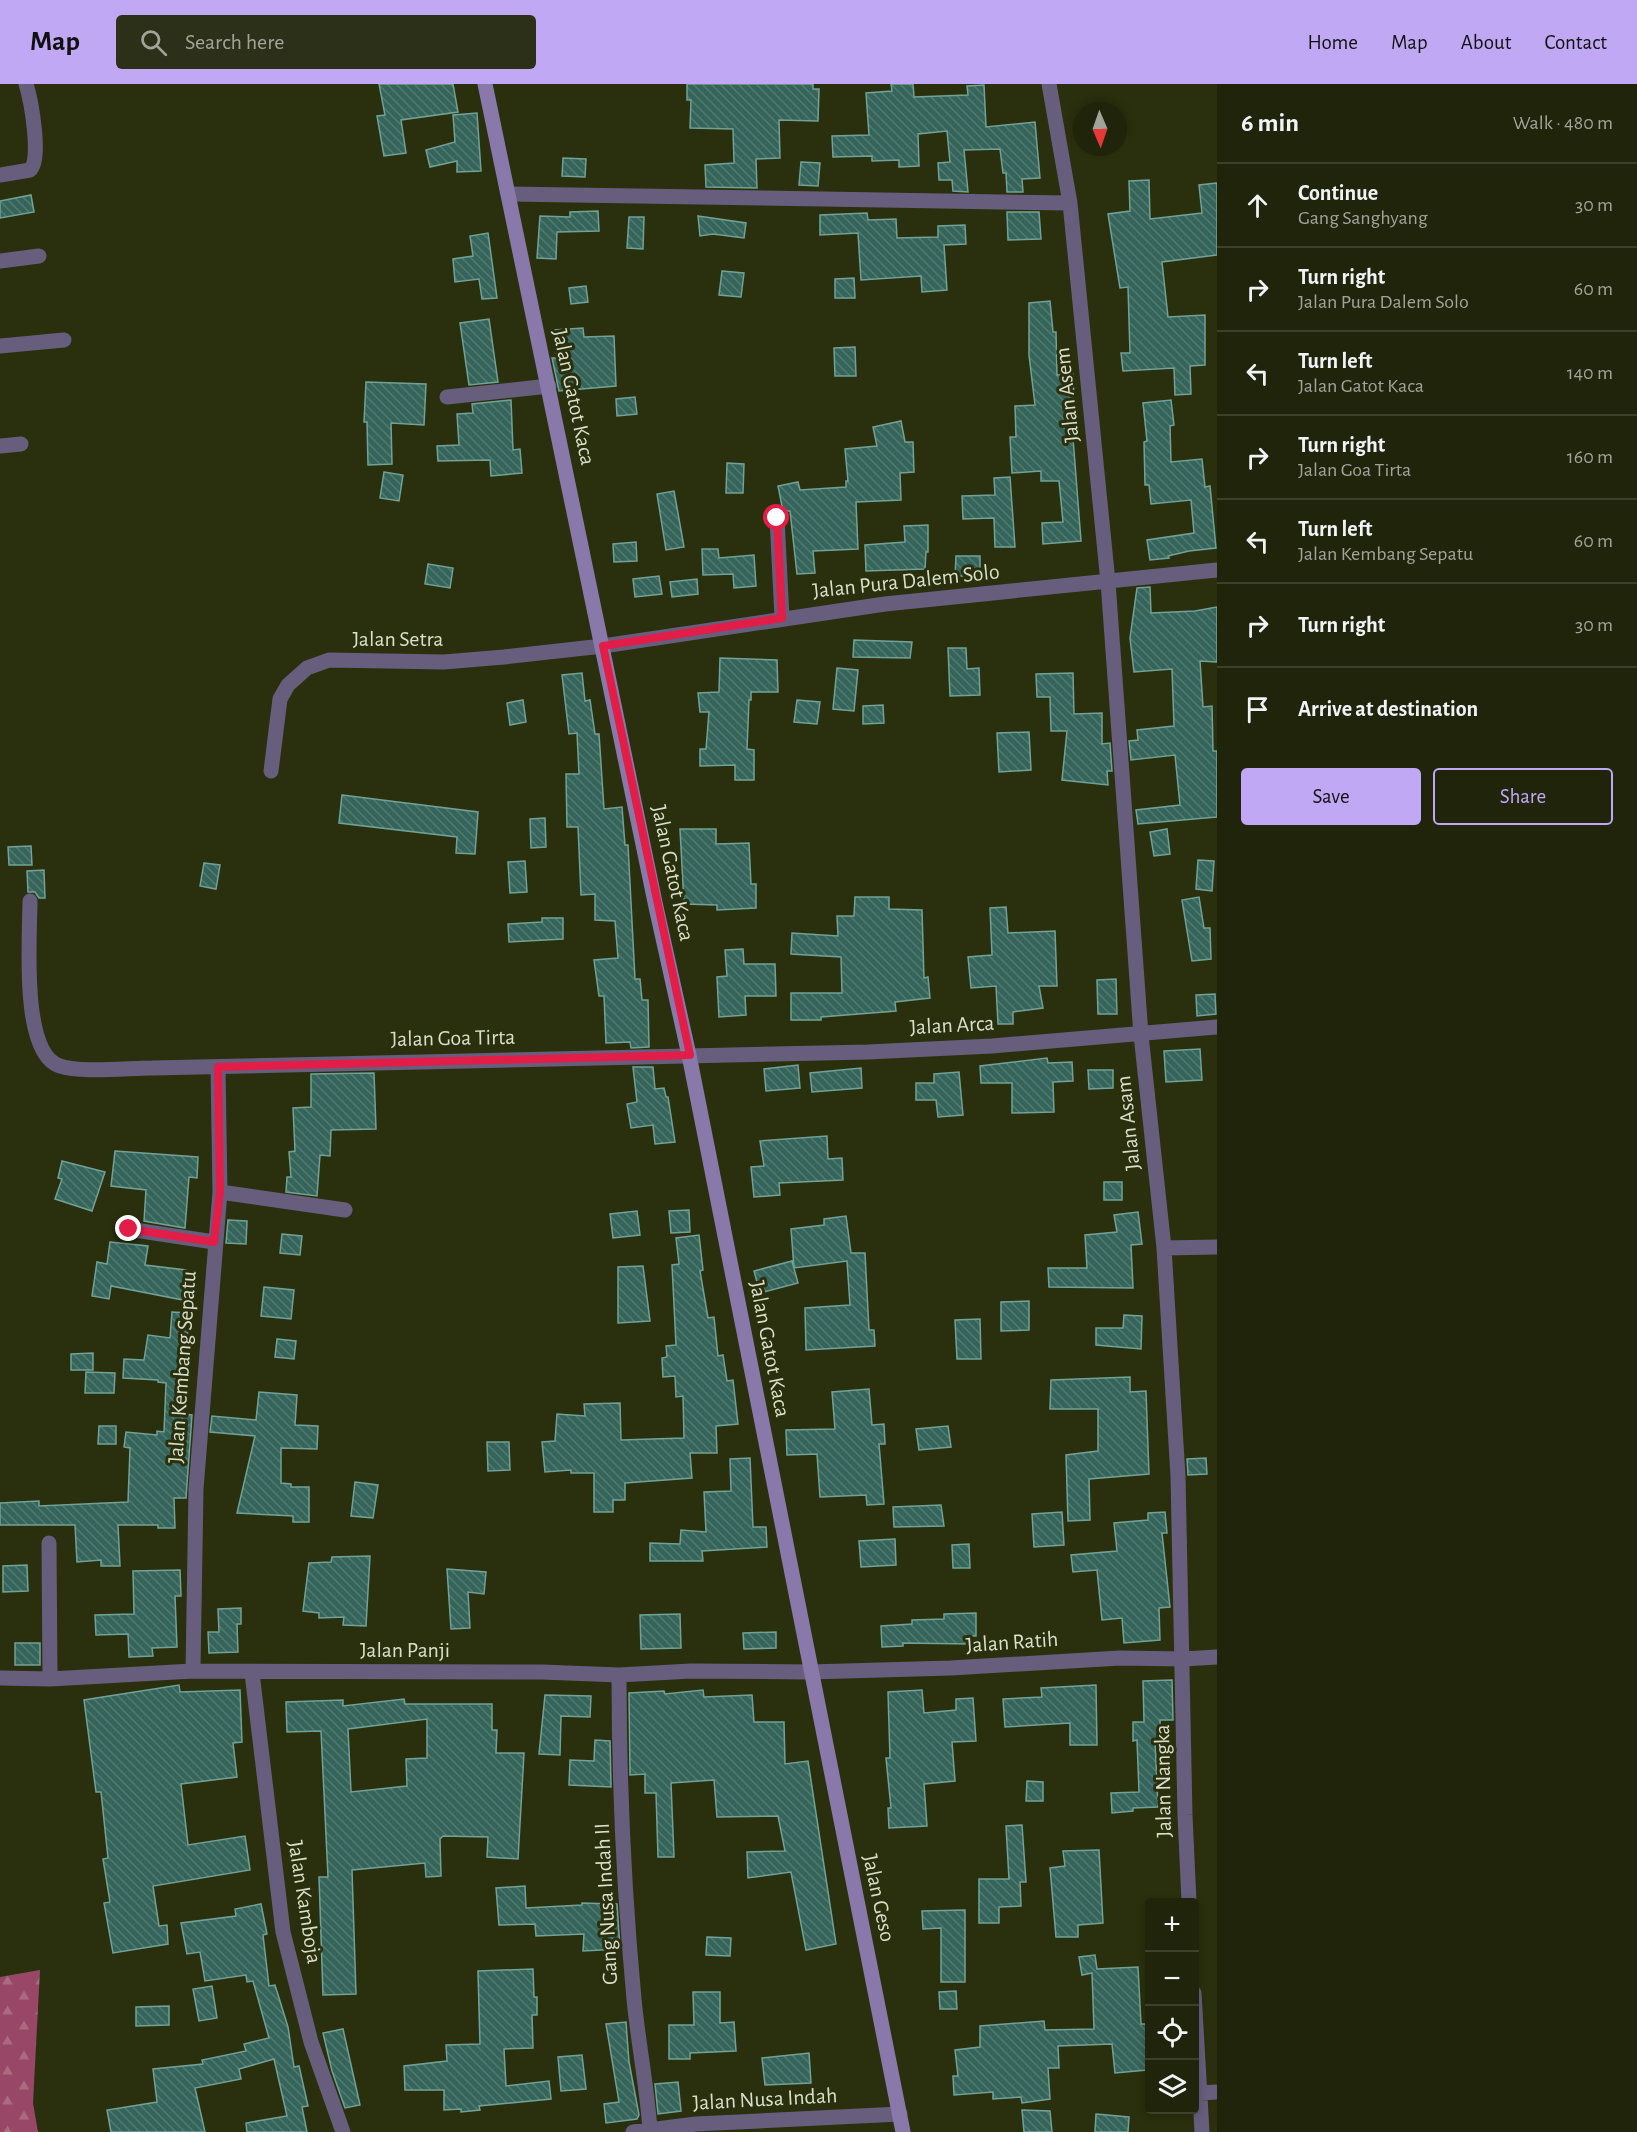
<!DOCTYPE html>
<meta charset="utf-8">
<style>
body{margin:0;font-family:"Alegreya Sans",sans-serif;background:#2d3018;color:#f1f3f6}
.controls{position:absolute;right:18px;bottom:18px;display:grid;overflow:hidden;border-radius:6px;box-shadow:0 3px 9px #0003}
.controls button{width:54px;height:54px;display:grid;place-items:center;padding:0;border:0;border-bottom:2px solid #3d412b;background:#20240a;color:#f1f3f6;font:30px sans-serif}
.compass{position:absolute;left:1073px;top:18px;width:54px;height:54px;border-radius:50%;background:#20240a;box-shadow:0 3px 9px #0003;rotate:178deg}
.stop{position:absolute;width:18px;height:18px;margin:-14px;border:4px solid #e11d48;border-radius:50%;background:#fff}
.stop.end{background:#e11d48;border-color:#fff;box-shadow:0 2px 6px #0008}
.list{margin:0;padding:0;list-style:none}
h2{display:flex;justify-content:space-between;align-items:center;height:78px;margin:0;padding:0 24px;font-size:26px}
h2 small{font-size:20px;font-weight:400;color:#a2a49c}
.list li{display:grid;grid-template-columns:39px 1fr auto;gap:18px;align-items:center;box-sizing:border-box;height:84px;padding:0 24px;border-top:2px solid #3d412b}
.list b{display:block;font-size:22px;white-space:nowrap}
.list p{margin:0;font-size:20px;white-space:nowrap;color:#a2a49c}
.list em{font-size:20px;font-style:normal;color:#a2a49c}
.actions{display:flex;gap:12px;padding:18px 24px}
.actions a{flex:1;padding:14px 0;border:2px solid #c0a8f4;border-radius:6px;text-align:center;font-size:21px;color:#c0a8f4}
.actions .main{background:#c0a8f4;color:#111}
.icon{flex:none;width:33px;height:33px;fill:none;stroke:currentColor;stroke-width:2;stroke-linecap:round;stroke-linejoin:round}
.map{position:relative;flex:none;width:1217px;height:2048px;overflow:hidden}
header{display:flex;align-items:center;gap:36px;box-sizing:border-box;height:84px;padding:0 30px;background:#c0a8f4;color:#111}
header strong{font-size:28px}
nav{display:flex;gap:33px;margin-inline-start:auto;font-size:21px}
.search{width:420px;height:54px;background:#2d3018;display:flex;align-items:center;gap:15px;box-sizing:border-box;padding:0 21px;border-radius:6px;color:#a2a49c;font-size:22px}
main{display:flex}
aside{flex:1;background:#20240a}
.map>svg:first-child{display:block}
.forest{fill:url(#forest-firs)}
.building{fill:url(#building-back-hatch);stroke:#72a297;stroke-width:1.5;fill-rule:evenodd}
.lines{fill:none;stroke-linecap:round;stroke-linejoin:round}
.minor{stroke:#675e7d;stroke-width:15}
.tertiary{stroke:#675e7d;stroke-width:15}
.secondary{stroke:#8979ab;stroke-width:15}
.route{stroke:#e11d48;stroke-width:8}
.labels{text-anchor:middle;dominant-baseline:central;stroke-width:6;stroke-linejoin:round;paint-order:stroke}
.street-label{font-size:22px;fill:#dadfcb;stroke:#2a300d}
</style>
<header>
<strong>Map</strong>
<div class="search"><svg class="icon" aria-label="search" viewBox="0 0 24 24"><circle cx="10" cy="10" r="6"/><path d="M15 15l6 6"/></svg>Search here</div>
<nav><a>Home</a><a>Map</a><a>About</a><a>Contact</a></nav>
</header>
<main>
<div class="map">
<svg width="1217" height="2048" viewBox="0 0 1217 2048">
<defs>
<pattern id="forest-firs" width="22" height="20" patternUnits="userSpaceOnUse" patternTransform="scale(1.5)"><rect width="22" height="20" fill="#984866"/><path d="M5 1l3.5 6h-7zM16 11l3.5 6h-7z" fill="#aa6b81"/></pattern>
<pattern id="building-back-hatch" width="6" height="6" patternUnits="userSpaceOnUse" patternTransform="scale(1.5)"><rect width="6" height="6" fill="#35645a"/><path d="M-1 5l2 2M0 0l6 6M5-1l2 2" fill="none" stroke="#527a70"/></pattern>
</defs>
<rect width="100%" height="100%" fill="#2a300d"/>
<path class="forest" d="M40 1886 33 2019 38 2048H0V1893Z"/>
<path class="building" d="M379 0H453L458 28 401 36 406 69 384 72 377 32 385 31Z
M687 0H813V5H819L818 37 779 36 780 74 756 75 757 104 706 103 705 81 734 79 733 45 690 44 691 16H687Z
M891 0H913L914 13 968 11 967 2 984 1 986 43 1035 38 1040 94 1022 95 1023 108H1007L1006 89H1003L1000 65 964 66 968 108 953 107 952 96H939L938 79 950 78 947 47 918 50 919 82 899 83V76L872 77V72L833 73 832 52 869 51 866 9 892 7Z
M477 29 481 87 457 88V77L430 83 426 66 455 58 453 31Z
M563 74 586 75 585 93 562 92Z
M801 78 820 79 818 102 799 101Z
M1149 96 1150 135 1202 129 1199 101 1217 99V171L1162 178 1168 233 1205 231V281L1190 282 1191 310 1175 311 1174 284 1123 287 1121 269H1130L1128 203 1120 204 1108 130 1130 127 1129 97Z
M31 111 34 128 0 134V117Z
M598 127 599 147 557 148 556 175 537 174 540 132 570 133V128Z
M1007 128H1039L1041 155 1008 156Z
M867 129 868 136 896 135 897 154 938 153V142L965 141 966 160 944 161 947 206 922 208 921 192 861 196 858 149 820 151V131Z
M698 132 746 139 744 154 713 150 700 152Z
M629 133H644L643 165 627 164Z
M488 149 497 214 482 215 479 195 455 198 453 175 473 172 470 152Z
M722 187 744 189 741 213 719 211Z
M854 194 855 214H835V195Z
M586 202 588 218 571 220 569 204Z
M1050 217 1053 248H1056L1057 291 1073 290 1074 315H1070L1081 457 1043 460 1042 439 1063 438 1059 397H1041V387L1012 389 1010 353H1016L1015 322 1035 321 1029 271V219Z
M489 235 498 298 469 301 460 239Z
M583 244 584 253 614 252 616 302 559 307 552 274H556L554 246Z
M855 263 856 292H835L834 264Z
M366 298 426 300 424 341 391 339 392 380 368 381 367 338H364Z
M635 313 637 330 617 332 616 315Z
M511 316 513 366 520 365 522 389 491 392 490 376 438 377 437 362 459 361 457 330 473 329 472 320Z
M1171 316 1174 341 1170 342 1171 378 1202 375 1205 403 1210 402 1216 464 1189 467 1168 472 1169 474 1150 476 1147 456 1194 449 1191 416 1151 420 1149 401H1145L1144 358 1147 357 1143 319Z
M901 337 905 358H913L914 388 900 389 901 416 856 418 858 465 813 467 815 489 797 490 790 427H783L778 402 798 398 800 406 846 403V397H848L845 365 877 362 873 343Z
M727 379 744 380 743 409H726Z
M384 388 403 391 399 417 380 414Z
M1010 393 1015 463H995L994 434 963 435 962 412 995 411 994 394Z
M674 407 684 463 666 466 657 410Z
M928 441V468H926L925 485 866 487 865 461 905 458 904 442Z
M636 458 637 477 614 478 613 460Z
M702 465H718L719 474 754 471 756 502 734 504 733 490 703 491Z
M956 472H980V492H955Z
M428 480 453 484 450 504 425 500Z
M659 492 662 510 635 513 633 495Z
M697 495 698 510 672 513 670 498Z
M1150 503 1151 529 1195 527 1217 523V578L1200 577 1203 623 1212 622 1213 667H1217V733L1138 740 1136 726 1180 721 1175 671 1131 676 1129 657 1138 656 1137 646 1174 642 1172 585 1134 588 1130 554 1137 504Z
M854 556 912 558 910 574 853 573Z
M948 564H966L967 585 979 584 980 611 950 612Z
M720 574 777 576 778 608H751V616H749L747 665 754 666V696H735V681L700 682V665H706L709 628H700L698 609 719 608Z
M837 584 858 586 854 627 833 625Z
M582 589 585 617 590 616 595 650H599L604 725 622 723 625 761H628L635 895H640L642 916H648L649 963 631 964 630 958 606 959 604 912H599L594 876 618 874 615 837 595 836V810L581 811 578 743H567L566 690H579L577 649 569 650 562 591Z
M1073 589 1074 630 1102 629V660L1110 659 1112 687H1107L1108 701 1062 696 1067 647H1051L1050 613H1037L1036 590Z
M523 616 526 638 510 641 507 619Z
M797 616 820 618 817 640 794 638Z
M883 621 884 639 863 640V622Z
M1029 648 1031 686 999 688 997 649Z
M342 711 478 728 475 770 456 769 457 753 339 739Z
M545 734 546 763 531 764 530 735Z
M680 745H716V760L749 759 751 800H756V824L717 826V821L684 820Z
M1167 745 1170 770 1154 772 1150 748Z
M31 762 32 781H9L8 763Z
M1198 776 1214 777 1212 807 1196 805Z
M525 777 527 808 510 809 508 778Z
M204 779 220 781 216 805 200 802Z
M44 786 45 814H39L35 808H28L27 787Z
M855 813H889V825L922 826 924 894 928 893 930 914 895 918 896 927 821 933V936H791V909H842L841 873 791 870 792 849 838 852 837 832H854Z
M1199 813 1204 844H1210L1211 875 1192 877 1182 816Z
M1006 823 1008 849 1055 847 1057 902H1039L1043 924 1013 928V940H998L996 902 971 904 968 873 992 871 990 824Z
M542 834H563V855L509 858 508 840 542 838Z
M743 865 744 880H775L776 912H745L746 931 719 933 717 893 727 892 725 866Z
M1116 895 1117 930H1098L1097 896Z
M1215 910 1216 930 1197 932 1196 911Z
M1200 965 1202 996 1166 998 1164 967Z
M1047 974 1048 979 1072 978 1073 997 1053 998 1054 1028 1012 1029V999H981L980 982Z
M798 981 800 1004 766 1007 764 985Z
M633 983H653L655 1005 664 1004 666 1013H668L675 1058 655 1060 653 1041 631 1044 627 1020 637 1018Z
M861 984 862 1004 812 1008 810 989Z
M1088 986H1113V1004L1089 1005Z
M959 988 963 1031 938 1033 936 1016H916V999H934V990Z
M374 989 376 1045 331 1046 330 1072 320 1071 317 1112 286 1108 287 1093H291L289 1068 295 1067 293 1024 311 1023V990Z
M827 1052 828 1075 842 1074 843 1096 779 1099 780 1111 754 1113 751 1083 764 1082 760 1057Z
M115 1067 198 1073 197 1094 189 1093 185 1144 144 1137 146 1106 111 1102Z
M62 1077 105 1088 92 1127 55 1115 62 1095 58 1094Z
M1104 1098H1122V1116H1104Z
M689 1126 690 1148 671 1149 669 1127Z
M637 1127 640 1151 613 1154 610 1130Z
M1138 1128 1142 1160 1131 1161 1133 1204 1049 1203 1048 1184H1087L1085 1151 1117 1148 1114 1131Z
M846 1132 851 1169H865L869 1246H874L875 1262 806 1266 805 1224 850 1221 847 1177 794 1184 791 1145 824 1141V1135Z
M228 1136 247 1137 246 1160 226 1159Z
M282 1150 302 1152 300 1171 280 1169Z
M699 1151 703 1186 700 1187 708 1234 714 1233 718 1272 723 1271 727 1297 733 1296 738 1340 716 1342 717 1369H690L692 1394 625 1399V1416H613V1428H594V1389H571V1386L545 1388 542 1358 555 1357 557 1330 585 1332 584 1320 620 1319 621 1356 684 1354 683 1312 676 1313 675 1292 663 1293 662 1274 667 1273 666 1262 676 1261 672 1181 679 1180 676 1154Z
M110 1158 148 1162 145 1181 186 1186 183 1216 111 1202 109 1215 92 1212 97 1178 107 1180Z
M792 1177 798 1199 760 1209 754 1187Z
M643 1182 650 1237 618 1239V1183Z
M264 1203 294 1206 291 1235 261 1232Z
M1029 1217V1246L1001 1247V1218Z
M172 1228 190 1229 181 1306H184L183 1330 192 1331 186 1414H174L175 1444H158V1441H118L120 1482H101V1476L77 1478 75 1441H0V1419L39 1417V1422L128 1418 130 1364 124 1363 126 1348 157 1351V1347L164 1348 166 1299 158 1298V1296L123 1294 124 1275 144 1276 148 1251 170 1254Z
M1124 1231 1142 1232 1141 1265 1096 1261V1244H1123Z
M980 1235 981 1275H957L955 1236Z
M277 1255 296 1257 294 1275 275 1273Z
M93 1269V1286H71V1270Z
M86 1288 115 1289 114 1309H85Z
M1130 1293V1308L1146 1307 1149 1390 1089 1395 1090 1436 1068 1437 1066 1371 1098 1367V1325H1050L1051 1296Z
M869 1305 872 1341 884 1340 885 1360H879L884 1420 867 1421 866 1411 820 1413 817 1370 787 1371 786 1346 835 1345 832 1308Z
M259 1308 297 1311 295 1341 318 1342 317 1365 281 1364V1399L291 1400V1403H309V1438H293V1432L237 1429 255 1352 210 1348 212 1332 256 1336Z
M99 1342H116V1360H98Z
M948 1342 951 1363 919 1366 916 1345Z
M487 1358H509L510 1386 488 1387Z
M750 1374 753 1443H766L767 1463 702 1467 703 1477H650V1459L680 1460 681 1446 706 1448 704 1408 731 1407 730 1375Z
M1206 1374 1207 1390 1188 1391 1187 1375Z
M355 1398 378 1401 373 1434 351 1432Z
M941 1421 944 1442 894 1443 893 1423Z
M1062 1428 1064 1461 1034 1463 1032 1430Z
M1165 1428 1167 1449H1162L1170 1523 1159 1524 1160 1556 1124 1559 1122 1534 1102 1536 1097 1486 1073 1488 1071 1471 1117 1467 1114 1439 1148 1436V1429Z
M895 1455 896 1481 861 1483 859 1457Z
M969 1460 970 1484H953L952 1461Z
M370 1472 366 1542 343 1541 344 1533 319 1534V1529L303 1527 309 1479 331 1478 332 1473Z
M27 1481 28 1507 3 1508V1482Z
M447 1485 486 1488 484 1510 468 1508 470 1544 451 1545Z
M180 1486 181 1512H175L177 1563 152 1564 153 1572 129 1573 128 1550 96 1551 95 1531 134 1530 133 1487Z
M241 1524V1540H237L238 1568 209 1569 208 1548H219L218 1525Z
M976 1529V1552H970L971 1560 903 1559V1562L882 1563 881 1542 912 1540V1536L944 1535V1530Z
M680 1530 681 1564 641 1565 640 1531Z
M776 1548V1564L744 1565 743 1549Z
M15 1559H40V1581H15Z
M1172 1596 1173 1636H1160L1161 1656H1155L1158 1723 1133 1724V1727L1112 1729 1111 1709 1139 1708 1137 1656 1133 1657V1638H1144L1143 1597Z
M179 1601 180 1608 240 1606 242 1658 233 1659 237 1693 181 1700 188 1761 245 1752 250 1786 153 1802 159 1842 167 1841 168 1860 113 1869 104 1819 110 1818 103 1775 108 1774 101 1708H96L84 1616Z
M1096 1601 1097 1661H1070V1639L1005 1643 1003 1615 1042 1613 1041 1604Z
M703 1606 704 1613 752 1611 754 1638H784L785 1680 808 1677 836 1860 806 1866 791 1788 748 1794 747 1768 785 1767 778 1732 717 1733 714 1696 671 1699 674 1773H658L656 1709H645V1690L630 1691 629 1609 664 1607 665 1610Z
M922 1606 924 1629 956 1626V1615L973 1614 976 1657 952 1658 955 1697 924 1700 927 1742 889 1744 888 1724H891L886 1674H890L888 1608Z
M545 1611 591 1612 590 1633 561 1632 560 1671 539 1670Z
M404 1615 405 1620H492V1646H497L496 1669H524L518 1775 487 1773 488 1753 443 1752 440 1755 441 1792 426 1793 425 1779 352 1786 356 1910 323 1911 319 1793H328L321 1647 287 1648 286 1618 343 1616V1622ZM427 1635V1674L406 1675 407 1702 351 1708 348 1645Z
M595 1656 610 1657 611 1703 569 1701 570 1676 594 1677Z
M1027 1697 1043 1698V1717H1026Z
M1022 1741 1026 1798H1020L1021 1822 999 1823V1839H979V1795H1009L1006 1742Z
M1099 1766 1103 1839 1078 1841V1853H1056L1050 1784 1065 1782 1063 1767Z
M525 1802 526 1824 582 1821V1819L617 1820 620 1865 583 1867 584 1850 536 1852 535 1840 499 1841 496 1804Z
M261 1820 267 1850 263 1851 269 1902 275 1901 288 1943 294 1983 299 1982 308 2022 302 2023 307 2048H247L246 2039 287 2032 274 1975 239 1985 241 1995 195 2004 205 2048H111L107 2026 157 2018 153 1985 203 1980 202 1976 246 1967 244 1960 269 1954 253 1897 247 1898 246 1891 205 1897 200 1868 187 1870 181 1839 236 1832 235 1825Z
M965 1826V1898H941V1844L923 1845 922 1827Z
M707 1853 731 1854 730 1872 706 1871Z
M1095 1871 1097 1885 1138 1883 1141 1940H1146L1147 1986 1115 1989 1112 1960 1058 1962 1059 1984H1048L1050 2015 1022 2019 1021 2013 993 2015V2008L954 2011 953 1992H958L955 1966 980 1963V1942L1044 1937 1045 1946 1094 1945 1092 1889 1082 1891 1079 1873Z
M533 1885 534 1913H537V1931H532L533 1964 504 1965 506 2002 549 1997 551 2015 479 2022 480 2026 461 2028V2025L444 2026V2006H405L404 1982 447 1977 446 1961 480 1960 478 1887Z
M212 1902 217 1934 199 1937 193 1905Z
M956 1907 957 1925H940L939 1908Z
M693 1908H720V1939L734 1938 736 1967 690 1969V1975H669V1941H694Z
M169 1922V1941L136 1942V1923Z
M626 1938 629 1978 639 2031 637 2035 606 2039 604 2020 619 2018 606 1940Z
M343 1945 360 2021 345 2024 332 1987 323 1949Z
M809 1969 811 1999 765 2001 762 1974Z
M582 1971 586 2005 561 2007 558 1973Z
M678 1998 681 2027 658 2030 655 2000Z
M1022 2026 1050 2027 1052 2048H1024Z
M1096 2030 1129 2033 1128 2048H1095Z"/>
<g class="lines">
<path class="minor" d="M1049 0 1070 119 1108 498 1141 951 1164 1164 1178 1392 1185 1731 1189 1818
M0 91 30 86C42 76 31 16 26 0
M509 110 1070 119
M0 177 39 172
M0 262 64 256
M447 313 549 302
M0 362 21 360
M777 434 782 534
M271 687 280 615 288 601 307 584 329 576 444 578 504 573 603 562 885 520 1217 486
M30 817C30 851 20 970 60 982 80 989 128 984 152 984L868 968 992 962 1217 943
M220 1108 345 1126
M128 1145 214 1158
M1164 1164 1217 1163
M49 1459 50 1595
M1184 1575 1217 1573
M193 1587 196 1405 220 1108 218 983
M252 1589 283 1848 311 1958 343 2048
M619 1591C619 1699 624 1808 634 1915 638 1958 647 2002 650 2046
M0 1594 50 1595 193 1587 542 1588 619 1591 691 1587 810 1588
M1194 1909 1202 2048
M1200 2009 1217 2008
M633 2048 696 2040 900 2030"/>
<path class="tertiary" d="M810 1588 951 1584 1120 1574 1184 1575"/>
<path class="secondary" d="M485 0 656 823 689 971 903 2048"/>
</g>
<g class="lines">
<path class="route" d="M129 1145 214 1158 220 1108 218 983 690 971 603 562 782 534 777 434"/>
</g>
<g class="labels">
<g class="street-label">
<text transform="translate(1067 311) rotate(-96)">Jalan Asem</text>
<text transform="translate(574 313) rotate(78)">Jalan Gatot Kaca</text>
<text transform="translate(906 497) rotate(-6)">Jalan Pura Dalem Solo</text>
<text x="398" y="555">Jalan Setra</text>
<text transform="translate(673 789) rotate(78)">Jalan Gatot Kaca</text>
<text transform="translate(952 941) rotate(-3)">Jalan Arca</text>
<text transform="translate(453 954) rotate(-1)">Jalan Goa Tirta</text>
<text transform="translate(1128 1039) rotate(-96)">Jalan Asam</text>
<text transform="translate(770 1265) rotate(79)">Jalan Gatot Kaca</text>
<text transform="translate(182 1283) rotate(-86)">Jalan Kembang Sepatu</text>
<text transform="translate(1012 1558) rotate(-4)">Jalan Ratih</text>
<text x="405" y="1566">Jalan Panji</text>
<text transform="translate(1163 1697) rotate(-91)">Jalan Nangka</text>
<text transform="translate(879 1814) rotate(78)">Jalan Geso</text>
<text transform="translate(305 1818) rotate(81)">Jalan Kamboja</text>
<text transform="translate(606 1820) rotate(-93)">Gang Nusa Indah II</text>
<text transform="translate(765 2015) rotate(-3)">Jalan Nusa Indah</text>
</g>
</g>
</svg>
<div class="controls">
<button>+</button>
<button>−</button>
<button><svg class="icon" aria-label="locate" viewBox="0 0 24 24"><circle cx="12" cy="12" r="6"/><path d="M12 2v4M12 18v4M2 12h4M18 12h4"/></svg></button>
<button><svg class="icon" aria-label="layers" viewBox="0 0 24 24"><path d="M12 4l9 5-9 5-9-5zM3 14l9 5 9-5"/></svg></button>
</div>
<svg class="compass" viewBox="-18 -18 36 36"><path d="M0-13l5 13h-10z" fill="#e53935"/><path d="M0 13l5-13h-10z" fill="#a2a49c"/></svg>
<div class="stop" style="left:777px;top:434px"></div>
<div class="stop end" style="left:129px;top:1145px"></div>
</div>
<aside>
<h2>6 min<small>Walk · 480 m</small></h2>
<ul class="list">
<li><svg class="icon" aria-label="ahead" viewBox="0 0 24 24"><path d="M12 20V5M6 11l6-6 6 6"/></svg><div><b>Continue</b><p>Gang Sanghyang</p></div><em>30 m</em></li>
<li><svg class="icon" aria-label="right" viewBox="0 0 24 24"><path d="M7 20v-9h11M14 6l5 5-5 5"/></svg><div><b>Turn right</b><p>Jalan Pura Dalem Solo</p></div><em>60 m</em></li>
<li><svg class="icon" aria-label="left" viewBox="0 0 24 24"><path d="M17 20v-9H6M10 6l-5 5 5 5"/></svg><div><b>Turn left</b><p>Jalan Gatot Kaca</p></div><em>140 m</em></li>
<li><svg class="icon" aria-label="right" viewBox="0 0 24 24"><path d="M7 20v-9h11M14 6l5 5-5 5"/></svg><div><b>Turn right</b><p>Jalan Goa Tirta</p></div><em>160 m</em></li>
<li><svg class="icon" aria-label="left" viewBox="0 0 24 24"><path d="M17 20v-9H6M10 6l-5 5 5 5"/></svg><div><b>Turn left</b><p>Jalan Kembang Sepatu</p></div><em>60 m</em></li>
<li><svg class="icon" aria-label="right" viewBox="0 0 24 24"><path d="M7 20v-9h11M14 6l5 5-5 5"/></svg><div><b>Turn right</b></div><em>30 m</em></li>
<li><svg class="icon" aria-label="arrive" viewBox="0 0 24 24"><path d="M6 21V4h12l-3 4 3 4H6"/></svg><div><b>Arrive at destination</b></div></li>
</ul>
<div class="actions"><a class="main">Save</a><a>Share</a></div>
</aside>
</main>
